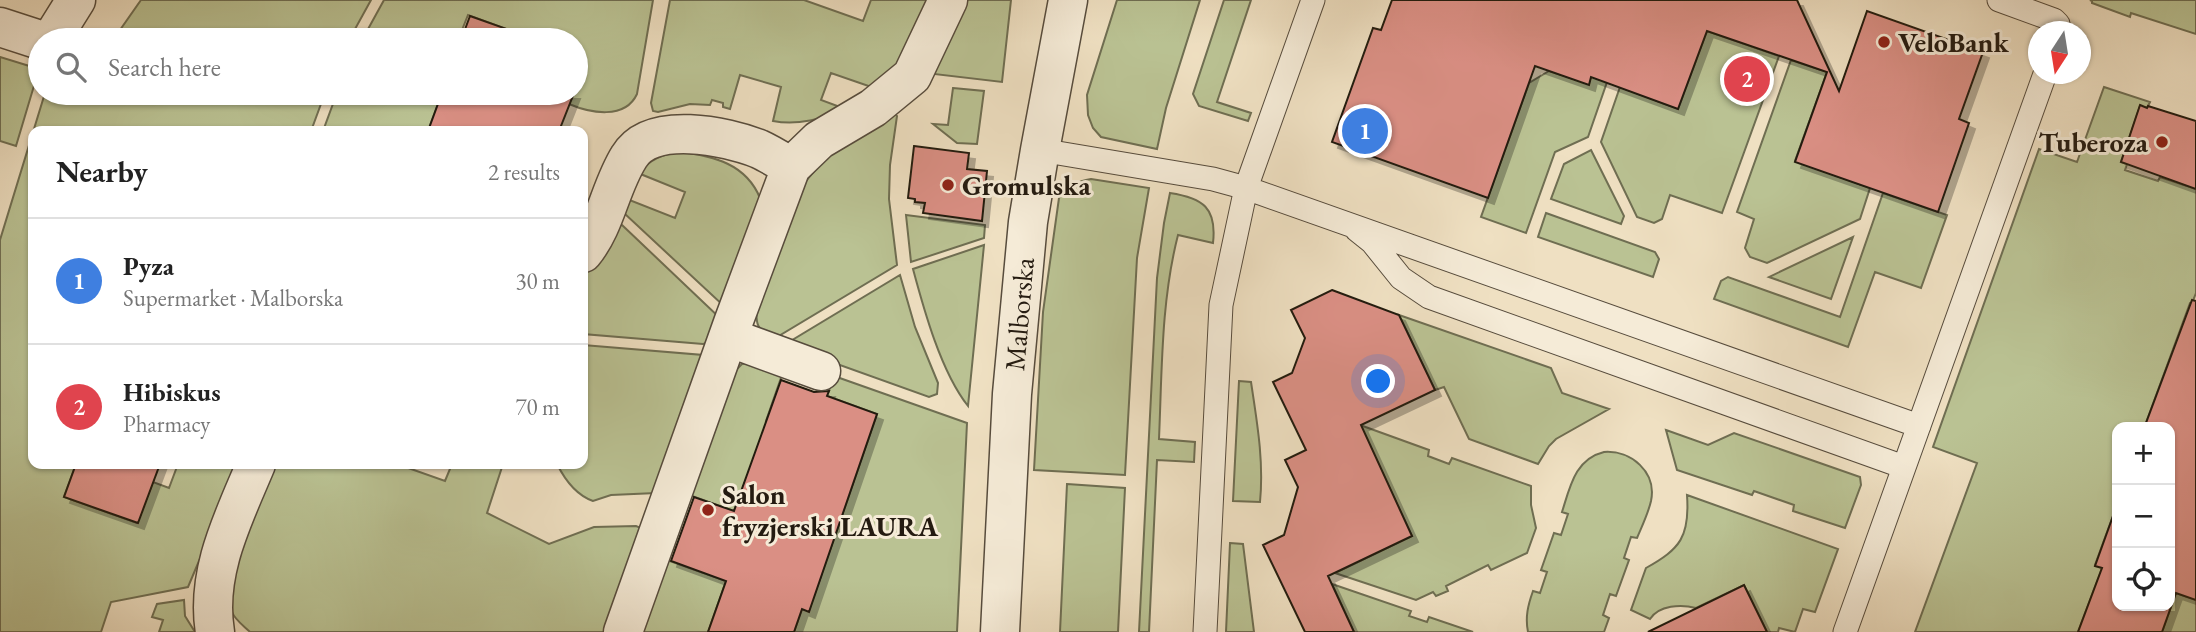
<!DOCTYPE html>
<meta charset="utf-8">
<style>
body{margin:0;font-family:"EB Garamond",serif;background:#f6f6f6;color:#222}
.controls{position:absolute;right:21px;bottom:21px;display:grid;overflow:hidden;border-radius:14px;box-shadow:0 2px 5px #0004}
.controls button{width:63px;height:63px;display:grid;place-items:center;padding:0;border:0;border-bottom:2px solid #e0e0e0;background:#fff;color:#222;font:35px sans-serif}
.compass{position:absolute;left:2028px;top:21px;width:63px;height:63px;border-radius:50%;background:#fff;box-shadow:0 2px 5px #0004;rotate:192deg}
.you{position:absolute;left:1379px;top:382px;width:24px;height:24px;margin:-18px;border:5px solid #fff;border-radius:50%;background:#1a73e8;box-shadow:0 0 0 10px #1a73e833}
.badge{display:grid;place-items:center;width:46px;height:46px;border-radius:50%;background:#8f2418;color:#fff;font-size:23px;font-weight:700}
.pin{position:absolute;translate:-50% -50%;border:4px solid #fff;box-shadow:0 2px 7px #0006}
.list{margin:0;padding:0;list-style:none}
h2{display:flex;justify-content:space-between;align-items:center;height:91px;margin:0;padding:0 28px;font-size:30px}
h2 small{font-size:23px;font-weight:400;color:#767676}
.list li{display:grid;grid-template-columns:46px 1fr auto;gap:21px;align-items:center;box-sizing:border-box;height:126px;padding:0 28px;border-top:2px solid #e0e0e0}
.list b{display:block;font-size:26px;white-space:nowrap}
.list p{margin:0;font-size:23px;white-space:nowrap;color:#767676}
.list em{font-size:23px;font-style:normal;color:#767676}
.icon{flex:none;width:38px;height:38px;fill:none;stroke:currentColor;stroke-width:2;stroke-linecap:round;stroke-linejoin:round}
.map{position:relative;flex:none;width:2196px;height:632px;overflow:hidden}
.search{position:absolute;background:#fff;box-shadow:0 2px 5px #0004;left:28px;top:28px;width:560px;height:77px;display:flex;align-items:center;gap:18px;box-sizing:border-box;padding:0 24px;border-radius:38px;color:#767676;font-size:26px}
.panel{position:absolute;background:#fff;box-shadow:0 2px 5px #0004;left:28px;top:126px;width:560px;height:343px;border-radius:14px}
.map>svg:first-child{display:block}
.green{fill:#bac293;stroke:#6f6e52;stroke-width:2}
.building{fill:#da8f84;stroke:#241b11;stroke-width:2;filter:url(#shadow)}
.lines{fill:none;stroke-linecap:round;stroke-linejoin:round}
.lane-casing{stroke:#574c3d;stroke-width:25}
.street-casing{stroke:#574c3d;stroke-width:41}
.lane{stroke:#f5ebd7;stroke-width:23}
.street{stroke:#f5ebd7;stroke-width:38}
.poi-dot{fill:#8f2418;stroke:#f5ebd7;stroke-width:2.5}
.labels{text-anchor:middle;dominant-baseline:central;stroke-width:6;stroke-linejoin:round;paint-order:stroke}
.poi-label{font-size:28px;font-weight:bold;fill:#241b11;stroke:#f5ebd7;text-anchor:start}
.street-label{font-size:28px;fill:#241b11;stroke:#f5ebd7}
</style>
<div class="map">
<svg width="2196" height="632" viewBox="0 0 2196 632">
<defs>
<filter id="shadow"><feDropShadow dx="6" dy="6" stdDeviation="0" flood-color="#0004"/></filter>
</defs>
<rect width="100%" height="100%" fill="#efe0c2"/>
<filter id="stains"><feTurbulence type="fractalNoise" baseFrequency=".00286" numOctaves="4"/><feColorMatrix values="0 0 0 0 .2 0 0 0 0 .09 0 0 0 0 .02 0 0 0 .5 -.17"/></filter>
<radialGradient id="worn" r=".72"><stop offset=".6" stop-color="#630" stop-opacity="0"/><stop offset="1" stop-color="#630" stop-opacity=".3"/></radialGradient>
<path class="green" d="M141 0H371L349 40H113Z
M384 0H653L637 94C625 120 590 113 569 104L574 93H576V87L585 62 576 58V40H527L511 35 512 31 468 15 458 40H362Z
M670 0H804L863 21 871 0H932L883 91 831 73 821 100 848 110C823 118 799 126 773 121L781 87 740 75 730 109 723 107V103L712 100 710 105 690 104 658 112 653 111 651 103Z
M962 0H1011L1002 82 934 74Z
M1117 0H1200L1166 108 1157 149 1101 137 1093 128 1088 115 1087 95Z
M1224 0H1251L1217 102 1251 113 1248 121 1199 106 1193 94Z
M2090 0H2196V34L2134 14 2131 13 2130 17 2092 3V1Z
M1707 31 1779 56 1722 213 1670 195 1662 219 1654 223 1637 217 1601 142 1620 87 1678 109Z
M0 57 39 69 16 146 0 141Z
M1791 60 1827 72 1795 161 1870 188 1860 219 1767 263 1750 257 1745 248 1754 219 1737 212Z
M1549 71 1589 84 1591 76 1607 82 1588 137 1555 152 1526 233 1481 217 1529 83Z
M2104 87 2150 102 2147 108 2140 106 2121 162 2127 164 2125 170 2158 181 2160 177 2196 189V293L2192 303H2190L2146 423 2153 426 2117 427V505L2095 565 2102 568 2078 632H1915L1977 463 1933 447 2039 149 2077 162Z
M953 88 984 91 977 144 957 143 933 124 948 125Z
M45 93H325L311 131H33V464H76L64 497 137 523 153 482 169 488 178 464H240L188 587 111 602 101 632H0V240Z
M337 93H442L428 131H323Z
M894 113 897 116 890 165 889 199 897 265 772 340C758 328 755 326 757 307L805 182 828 155Z
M1591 150 1624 216 1621 224 1551 199 1564 164Z
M680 152C714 156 746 164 760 198L726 308 625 214 623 208 627 199 675 218 685 192 638 173C651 159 662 154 680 152Z
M1091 179 1149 188 1137 258 1125 475 1034 470 1043 312 1059 198C1068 187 1077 181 1091 179Z
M1170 193C1203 198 1217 208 1213 243L1178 235C1161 301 1162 371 1159 439L1195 442 1194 462 1157 460 1149 632H1139L1157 278 1164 223Z
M1883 193 1947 215 1921 288 1875 272 1848 347 1714 299 1721 281 1728 277 1840 317Z
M1546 213 1655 252 1659 259 1653 277 1538 237Z
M906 215 985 225 984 238 911 262Z
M622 225 722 320 714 341 703 344 583 334V274L593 265 615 227Z
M1853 237 1831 299 1769 277Z
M984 245 968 406C941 372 924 310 913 269Z
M900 275 915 327 938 383 937 394 929 397 784 345Z
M1399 315 1551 368 1562 393 1609 409 1556 439 1549 446 1538 464 1469 439 1444 387 1435 390Z
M583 345 703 355 656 493 611 495 593 501C576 495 565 480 557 464H583Z
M753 362 784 369 766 421 768 422 734 511 689 495 735 371 742 364Z
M834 376 967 423 957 632H794L802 609 809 611 877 414 827 396Z
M1239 381 1251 382C1257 422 1264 461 1260 502L1233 501Z
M1360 425 1429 450 1428 456 1449 464 1452 458 1531 486V505L1536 528 1527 553 1491 570 1488 565 1446 586 1448 591 1436 596 1433 592 1416 600 1335 573 1412 536Z
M1666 430 1708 445 1734 433 1860 477 1861 485 1845 528 1793 511 1794 505 1754 491 1752 495 1677 470Z
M1604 452C1631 450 1657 472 1651 501 1648 514 1642 526 1637 538L1631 537 1624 558 1629 560 1616 596 1610 594 1603 615 1609 618 1604 632H1528C1525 617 1528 605 1533 591L1540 593 1547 572 1541 570 1554 533 1561 535 1568 514 1562 512C1570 487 1575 459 1604 452Z
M271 464H397L445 481 452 464H503L487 513 549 544 594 527 636 526 641 528 609 632H250C244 626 235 620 232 612 221 584 261 494 271 464Z
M1067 484 1125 488 1118 632H1060Z
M1687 495 1838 549 1815 612 1803 609 1795 632 1779 628 1778 632H1767L1744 585 1696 608C1681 604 1659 605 1650 619L1631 610 1646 568C1680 549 1690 537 1687 495Z
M1230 543 1243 544 1254 632H1226Z
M667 560 726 581 708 632H641Z
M1332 584 1411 611 1409 616 1427 622 1429 617 1473 632H1354Z
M2176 593 2196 600V632H2162Z
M184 600 185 616 195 632H159L163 620 152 617 157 604Z"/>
<path class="building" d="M1392 0H1797L1839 91 1867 11 1983 52 1959 119 1969 123 1938 212 1795 162 1827 72 1707 31 1678 109 1591 77 1589 85 1535 66 1488 198 1332 142 1373 28 1381 30Z
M470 16 512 31 511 35 527 40H461Z
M442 93H574L559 131H428Z
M2140 105 2147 108 2148 106 2196 121V189L2121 162Z
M914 146 969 153 967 169 987 171 982 221 923 213 925 203 915 202V199L908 198Z
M1332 290 1399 315 1435 390 1361 425 1412 536 1328 576 1354 632H1305L1263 545 1284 535 1298 487 1285 460 1306 450 1273 382 1292 373 1305 338 1291 310Z
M2192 300 2196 301V600L2176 593 2162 632H2078L2102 568 2095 566 2117 505V606H2170V427H2146V423Z
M781 380 814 392 829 391 827 396 877 414 809 612 802 609 794 632H708L726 581 671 561 694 497 734 511Z
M76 464H160L138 523 64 497Z
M1744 585 1767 632H1648Z"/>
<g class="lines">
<g class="lane-casing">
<path id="lane" d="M1999 0 2054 20 2058 24 2059 32
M1040 150 1213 179 1246 188 1919 426
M1357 230 1372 242 1401 278 1429 297 1904 467
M1205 632 1221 305 1246 188 1313 0
M1845 632 2045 74"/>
</g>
<g class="street-casing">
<path id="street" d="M0 27 40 40
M51 40 76 0
M583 253C606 225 610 187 629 157 651 120 726 136 759 149 770 154 781 161 791 167
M728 337 821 371
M215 632C205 572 234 517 256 464
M623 632 733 323 791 167 819 140 873 108 912 76 948 0
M1000 632 1012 394 1028 222 1040 150 1068 0"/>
</g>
<use href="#lane" class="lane"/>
<use href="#street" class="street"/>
</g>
<g class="poi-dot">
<circle cx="1884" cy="42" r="7"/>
<circle cx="2162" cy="142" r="7"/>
<circle cx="948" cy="185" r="7"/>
<circle cx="708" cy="510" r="7"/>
</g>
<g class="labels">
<g class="poi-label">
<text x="1898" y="42">VeloBank</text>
<text x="2148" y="142" text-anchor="end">Tuberoza</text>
<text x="962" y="185">Gromulska</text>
<text x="722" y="494">Salon<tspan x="722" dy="32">fryzjerski LAURA</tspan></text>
</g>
<g class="street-label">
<text transform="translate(1019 314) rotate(-85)">Malborska</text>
</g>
</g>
<rect width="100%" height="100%" filter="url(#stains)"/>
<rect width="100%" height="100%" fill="url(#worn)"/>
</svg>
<div class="controls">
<button>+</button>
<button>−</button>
<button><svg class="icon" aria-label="locate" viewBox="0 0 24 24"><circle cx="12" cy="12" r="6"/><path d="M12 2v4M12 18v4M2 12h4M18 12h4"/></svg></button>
</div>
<svg class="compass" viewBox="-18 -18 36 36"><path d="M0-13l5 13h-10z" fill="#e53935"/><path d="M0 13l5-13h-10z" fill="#767676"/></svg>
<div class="you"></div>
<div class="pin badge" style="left:1365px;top:131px;background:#3f7fe0">1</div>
<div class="pin badge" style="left:1747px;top:79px;background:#e0444e">2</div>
<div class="search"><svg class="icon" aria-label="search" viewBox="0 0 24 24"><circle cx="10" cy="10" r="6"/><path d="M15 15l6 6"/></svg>Search here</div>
<section class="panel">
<h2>Nearby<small>2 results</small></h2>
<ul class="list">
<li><span class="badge" style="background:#3f7fe0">1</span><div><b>Pyza</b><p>Supermarket · Malborska</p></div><em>30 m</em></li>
<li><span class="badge" style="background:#e0444e">2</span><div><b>Hibiskus</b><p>Pharmacy</p></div><em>70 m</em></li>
</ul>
</section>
</div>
